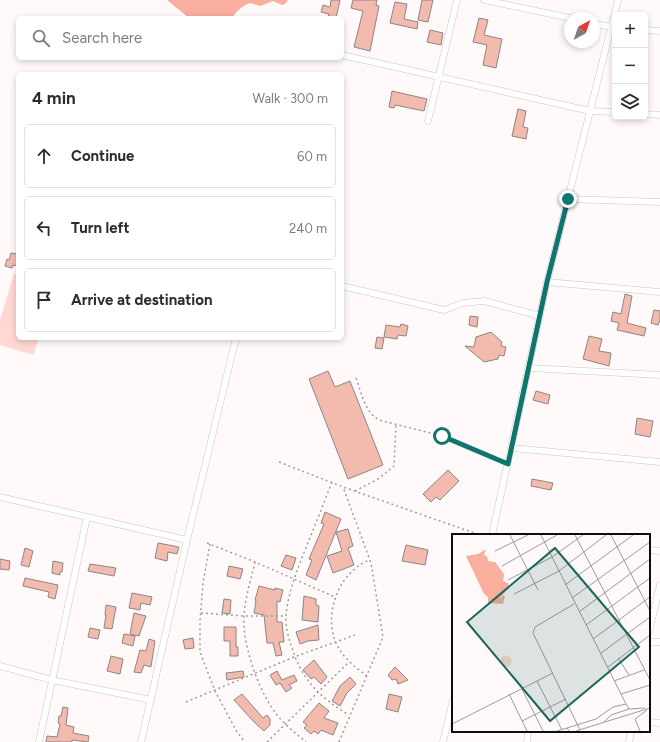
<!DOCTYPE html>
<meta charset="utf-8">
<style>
body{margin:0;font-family:Figtree,sans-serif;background:#f7f7f7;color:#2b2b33}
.controls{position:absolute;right:12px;top:12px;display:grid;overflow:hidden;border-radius:6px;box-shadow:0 2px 6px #0003}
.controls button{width:36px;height:36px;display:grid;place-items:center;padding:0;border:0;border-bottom:1px solid #e1e1e2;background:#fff;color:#2b2b33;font:20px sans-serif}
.compass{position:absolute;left:564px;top:12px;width:36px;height:36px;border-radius:50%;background:#fff;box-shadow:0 2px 6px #0003;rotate:40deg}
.stop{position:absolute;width:12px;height:12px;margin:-9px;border:3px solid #0f766e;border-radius:50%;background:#fff}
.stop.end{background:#0f766e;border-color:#fff;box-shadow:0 1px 4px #0008}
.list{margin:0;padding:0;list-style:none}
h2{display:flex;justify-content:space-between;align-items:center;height:52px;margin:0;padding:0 16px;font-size:17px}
h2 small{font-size:13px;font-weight:400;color:#7c7c81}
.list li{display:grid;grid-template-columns:26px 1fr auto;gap:12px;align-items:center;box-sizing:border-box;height:64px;margin:0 8px 8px;padding:0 8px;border:1px solid #e1e1e2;border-radius:6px}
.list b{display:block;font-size:15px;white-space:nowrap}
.list em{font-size:13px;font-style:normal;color:#7c7c81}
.icon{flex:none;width:22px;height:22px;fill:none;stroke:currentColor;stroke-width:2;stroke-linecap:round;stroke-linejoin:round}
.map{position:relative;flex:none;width:660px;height:742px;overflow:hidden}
.search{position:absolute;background:#fff;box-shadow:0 2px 6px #0003;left:16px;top:16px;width:328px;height:44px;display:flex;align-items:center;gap:10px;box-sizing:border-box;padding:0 14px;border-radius:6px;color:#7c7c81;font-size:15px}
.panel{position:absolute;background:#fff;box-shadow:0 2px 6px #0003;left:16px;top:72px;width:328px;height:268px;border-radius:6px}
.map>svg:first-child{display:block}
.green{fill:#ffd9d1}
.forest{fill:#f9ae9e}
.building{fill:#f3baae;stroke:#8b8685}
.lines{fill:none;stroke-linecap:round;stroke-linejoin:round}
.street-casing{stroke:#cac5c4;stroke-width:7}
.path{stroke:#9f9c9b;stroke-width:1.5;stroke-dasharray:2 3;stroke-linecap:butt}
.street{stroke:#fff;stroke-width:6}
.route{stroke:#0f766e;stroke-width:5}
.inset-road{fill:none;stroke:#9e9b9a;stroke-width:1}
.view{fill:#1c665c;fill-opacity:0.15;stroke:#1c665c;stroke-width:2}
.inset-edge{fill:none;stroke:#0d0c0c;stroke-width:2}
</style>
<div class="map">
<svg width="660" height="742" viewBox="0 0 660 742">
<rect width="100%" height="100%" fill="#fffaf9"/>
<path class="green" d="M14 274 18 275V338H39L33 355 0 345V320Z"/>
<path class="forest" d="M167 0H288L285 4 282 5 273 1 260 6 250 3C244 5 235 11 233 18H189Z"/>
<path class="building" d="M331 0H340L336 18H328L329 14 321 12 323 5 330 7Z
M353 0H377L376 5 379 6 370 51 354 47 363 11 351 8Z
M422 0H433L428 22 418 20Z
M395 2 407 4 404 19 418 22 417 29 390 23Z
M479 18 488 20 484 35 502 39 496 68 483 65 487 45 473 42Z
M430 30 443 33 441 45 427 42Z
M392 91 427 99 424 111 395 105 394 108 389 107Z
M518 109 526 111 523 127 528 128 526 139 512 136Z
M11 253 18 254V266L13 265 12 268 5 266 7 259 9 260Z
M625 294 632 296 627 323 646 328 644 336 617 330 619 323 611 321 613 312 621 314Z
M654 310 660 311V322H659L658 325 651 323Z
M470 316 478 317 477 327 469 325Z
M401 324 408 326 406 336 398 335 397 339 384 337 386 325 400 327Z
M491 332 502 342 501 346 506 347 504 356 499 355 498 359 484 362 465 346 474 347 476 337Z
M589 336 602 339 599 351 611 353 609 366 583 359Z
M377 337 384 338 382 349 375 348Z
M328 371 335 387 350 381 383 465 348 479 309 379Z
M536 391 550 395 548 404 533 400Z
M637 418 653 421 650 437 635 434Z
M448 470 459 481 440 500 436 497 431 502 423 494Z
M532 479 553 483 551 490 531 486Z
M325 512 341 519 316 580 306 575 312 560 309 559 324 524 321 523Z
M348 529 353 546 348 548 354 565 333 573 327 556 342 551 336 532Z
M158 543 179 547 177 554 168 552 167 561 155 558Z
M406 545 428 550 425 565 402 561Z
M25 548 33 551 29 567 21 565Z
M286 555 296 558 292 570 281 566Z
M0 559 10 561 9 570 0 569Z
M53 561 63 563 62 572H60V575L52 573Z
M90 564 116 568 114 576 88 571Z
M229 566 243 569 240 579 227 576Z
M25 578 58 585 55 599 48 597 49 592 23 586Z
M259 586 275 590V588L283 590 280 602 277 601V622H282L284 642H279L282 655 276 656 273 643H267L264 615 254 613 256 601 255 600Z
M132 593 152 597 150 605 141 603 140 610 129 608Z
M304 596 316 599V605L319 606 318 622 302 620Z
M224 599 231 600 230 614 222 613Z
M106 605 116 607 112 629 104 628 106 615H105Z
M134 613 146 616 139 636 130 634Z
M318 625 319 640 308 641 300 644 296 632Z
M224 627H236V647H238V656H230V641H224Z
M90 628 100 630 98 639 88 637Z
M124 634 135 636 133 646 122 643Z
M193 638 194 648 185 649 183 640Z
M149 639 155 641 151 667 144 665 141 673 134 672 140 650 146 651Z
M111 656 123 659 120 674 107 671Z
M314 660 327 677 321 684 314 677 311 679 303 670Z
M395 667 408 680 398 684 396 679 392 680 388 675Z
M243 671 244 677 227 680 226 673Z
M277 671 282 680 294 675 297 681 289 685 292 688 286 692 280 683 276 685 270 675Z
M350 677 356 684 347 693 340 706 332 701 340 686Z
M242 694 263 718 267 715 270 719V725L264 731 254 722 234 700Z
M389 694 402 697 398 712 386 709Z
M319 703 329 711 324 718 338 723 333 735 321 730 318 734 314 731 311 734 304 728 307 725 303 722Z
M63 707 68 708 66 725 74 727 73 733 89 736 88 742 72 740V742H46L47 736 57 737 60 724 58 723 59 716H61Z"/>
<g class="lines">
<g class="street-casing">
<path id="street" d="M484 0 570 18
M594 24 613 27
M645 30 660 31
M342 55 590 111 615 112
M645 114 660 115
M428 121 457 0
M568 199 660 202
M547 282 660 292
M342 286 444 310 463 303 484 301 540 316
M529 368 660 375
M512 448 660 462
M0 497 187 540
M492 535 547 282 618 0
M649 550 660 551
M649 632 660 585
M649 642H660
M0 666 52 680 151 700
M649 722 660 723
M39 742 87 517
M141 742 187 540 236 338
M443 742 453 700
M527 742 528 731
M629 742 631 731"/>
</g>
<path class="path" d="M356 378C362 394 364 411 379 420L442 436 501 461
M279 462 343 487 480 535
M332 482C323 505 314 528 305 550 297 570 288 593 286 615 285 624 288 636 291 645 301 679 319 697 349 715
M355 491 378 479 394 466 396 425
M207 543 255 562 335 597
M210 544 203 583 200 621V652L215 691 237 732 245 742
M255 562C251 579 245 598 244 616 242 642 257 686 272 708 281 722 294 732 306 742
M201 613 244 616H285
M367 676C355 667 342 657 336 643 325 618 335 584 356 568 360 564 365 562 369 560
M186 702 294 657 355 635
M267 742 349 662
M339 742 383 637 371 563 343 487"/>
<use href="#street" class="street"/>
</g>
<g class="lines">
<path class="route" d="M442 436 508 464 547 282 568 199"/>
</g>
<g transform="translate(452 534)">
<rect width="198" height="198" fill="#fffaf9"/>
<path d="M48.5 127a5.5 5.5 0 1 1 11 0a5.5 5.5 0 1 1-11 0Z" fill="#ffd9d1"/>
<path d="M34 15 32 21 35 22 36 27 43 28 52 40 51 47 56 49 57 53 53 54 54 57 48 63 49 65 50 61 53 62 51 70 36 69V63L32 60 14 22 26 20Z" fill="#f9ae9e"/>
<path class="inset-road" d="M58 1 86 56M89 1 174 170 177 175 193 174M123 1 198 146M159 1 198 77M43 17 76 1M50 32 105 1M56 46 100 23 131 1M113 51 181 1M62 60 107 37 154 1M120 64 198 8M122 70 83 93 81 99 128 196M127 78 198 25M134 91 198 44M141 105 198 63M149 119 198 83M166 124 177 141M156 133 198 101M85 147 110 196M162 147 192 136M70 155 91 197M57 160 75 197M169 160 198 151M70 187 114 165M152 188 159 181 177 175M0 190 101 139M115 194 144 185 161 173 174 170M105 197 115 194 117 197M124 197 198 174M188 197 183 185 195 176"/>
<path class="view" d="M103 14 187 113 98 187 15 88Z"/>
<rect width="198" height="198" class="inset-edge"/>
</g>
</svg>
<div class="controls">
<button>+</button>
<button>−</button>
<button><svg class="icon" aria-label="layers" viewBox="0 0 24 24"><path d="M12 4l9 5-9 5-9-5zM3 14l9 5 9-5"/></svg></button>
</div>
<svg class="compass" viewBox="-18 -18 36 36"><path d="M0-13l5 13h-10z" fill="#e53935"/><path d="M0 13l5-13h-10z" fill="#7c7c81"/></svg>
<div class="stop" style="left:442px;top:436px"></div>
<div class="stop end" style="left:568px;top:199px"></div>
<div class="search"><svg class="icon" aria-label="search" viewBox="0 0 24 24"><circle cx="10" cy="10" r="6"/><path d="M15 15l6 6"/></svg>Search here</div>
<section class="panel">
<h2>4 min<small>Walk · 300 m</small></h2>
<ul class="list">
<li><svg class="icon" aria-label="ahead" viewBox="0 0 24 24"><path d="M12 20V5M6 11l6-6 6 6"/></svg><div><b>Continue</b></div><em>60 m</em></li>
<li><svg class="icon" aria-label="left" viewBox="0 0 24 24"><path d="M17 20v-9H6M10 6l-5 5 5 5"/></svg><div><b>Turn left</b></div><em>240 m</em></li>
<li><svg class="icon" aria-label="arrive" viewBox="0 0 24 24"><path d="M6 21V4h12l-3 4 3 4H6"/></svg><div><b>Arrive at destination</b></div></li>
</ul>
</section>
</div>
